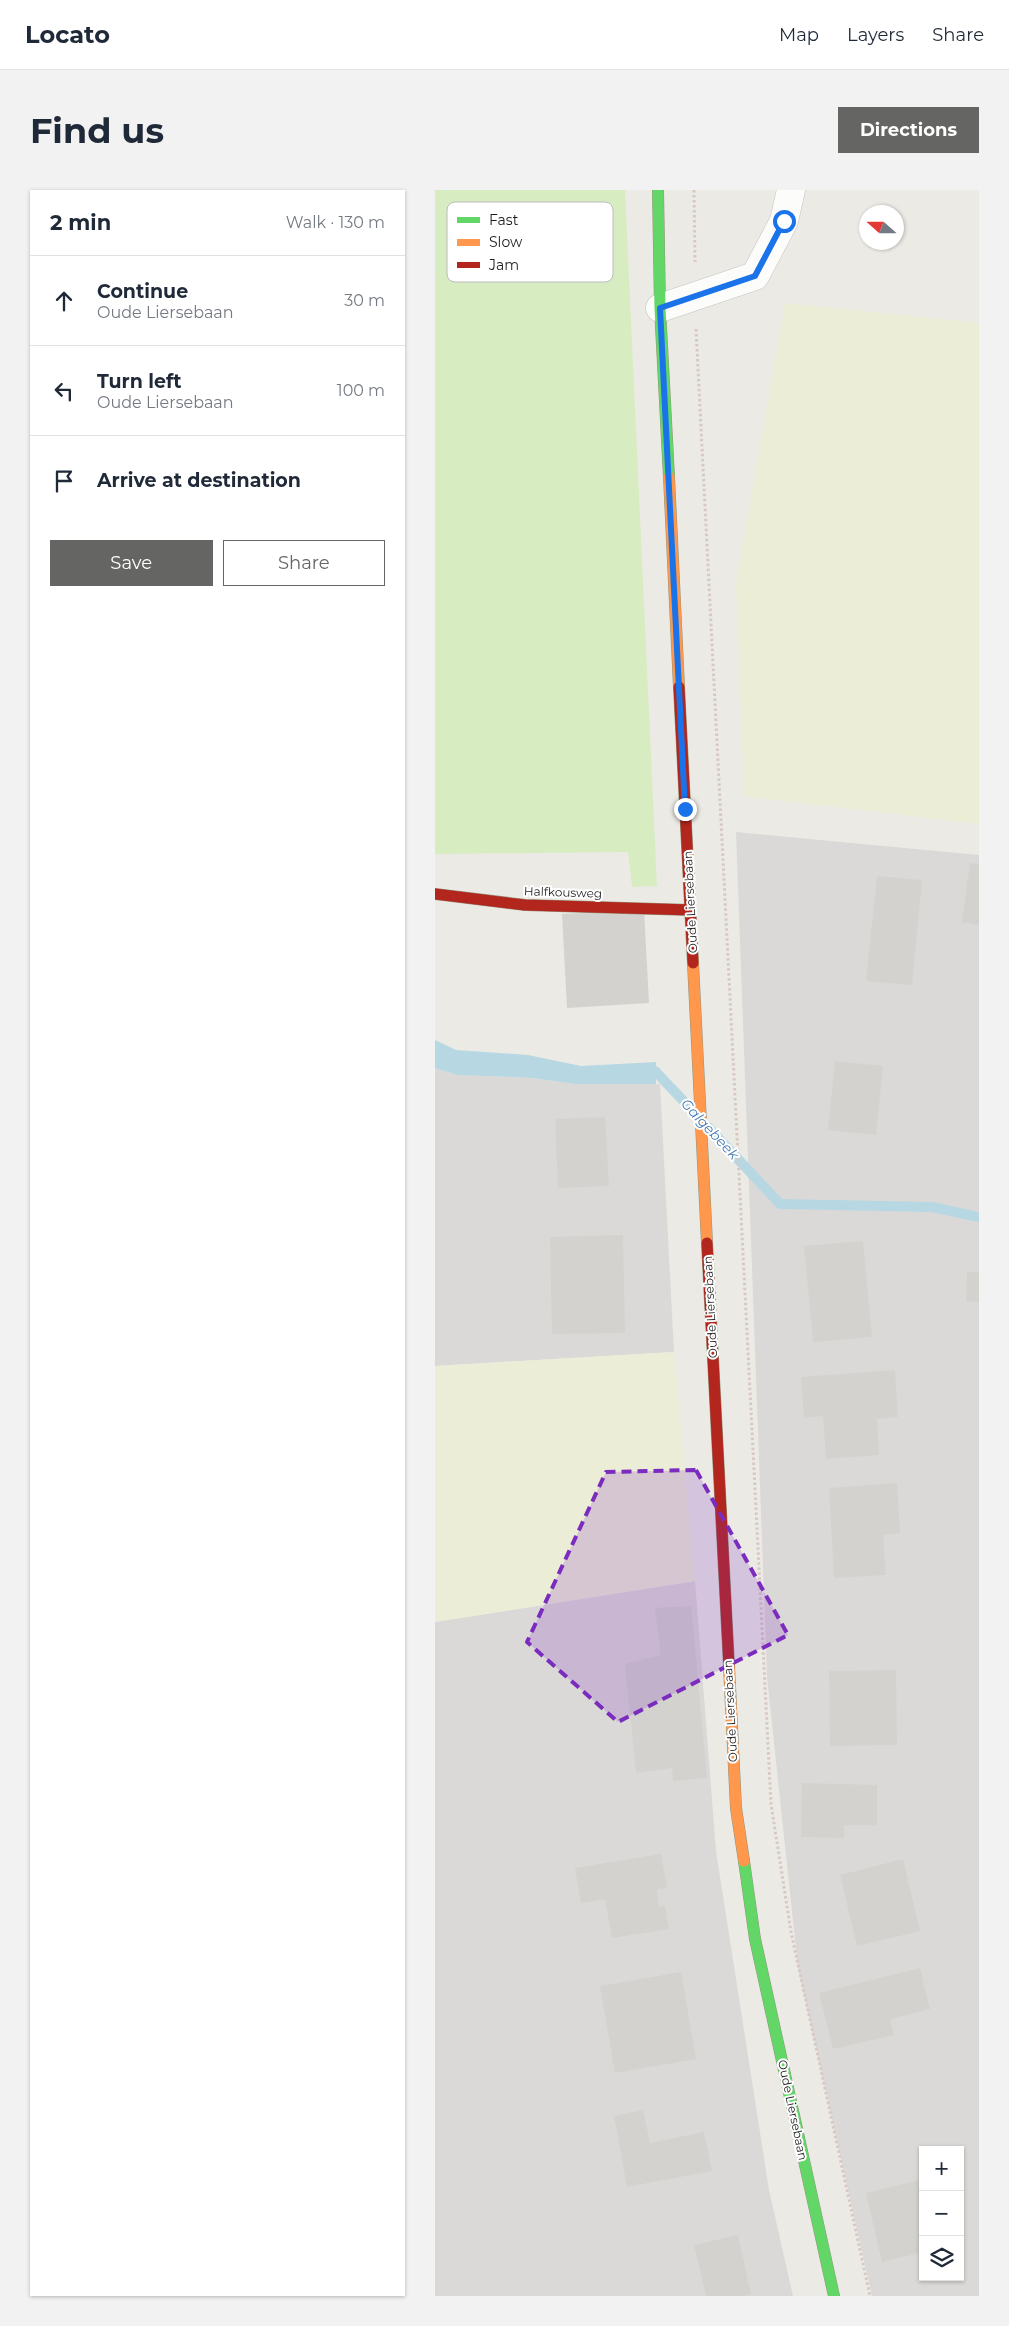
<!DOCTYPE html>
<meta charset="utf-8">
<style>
body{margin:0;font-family:Montserrat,sans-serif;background:#f2f2f3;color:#1f2937}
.controls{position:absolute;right:15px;bottom:15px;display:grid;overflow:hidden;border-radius:0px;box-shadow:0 1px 4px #0004}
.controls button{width:45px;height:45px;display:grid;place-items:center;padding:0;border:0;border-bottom:1px solid #e0e1e3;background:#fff;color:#1f2937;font:25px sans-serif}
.compass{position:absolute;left:424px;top:15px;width:45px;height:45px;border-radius:50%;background:#fff;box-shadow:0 1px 4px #0004;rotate:291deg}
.stop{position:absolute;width:15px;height:15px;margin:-11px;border:4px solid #1a73e8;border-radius:50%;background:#fff}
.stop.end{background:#1a73e8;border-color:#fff;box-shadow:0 1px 5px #0008}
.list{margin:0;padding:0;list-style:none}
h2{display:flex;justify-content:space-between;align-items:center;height:65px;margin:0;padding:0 20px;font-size:21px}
h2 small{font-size:16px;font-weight:400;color:#747a83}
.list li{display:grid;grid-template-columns:32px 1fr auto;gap:15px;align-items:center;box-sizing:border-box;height:90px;padding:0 20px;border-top:1px solid #e0e1e3}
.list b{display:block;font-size:19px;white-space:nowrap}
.list p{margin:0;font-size:16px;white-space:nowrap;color:#747a83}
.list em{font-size:16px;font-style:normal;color:#747a83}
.actions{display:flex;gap:10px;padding:15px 20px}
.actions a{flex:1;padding:11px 0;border:1px solid #656563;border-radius:0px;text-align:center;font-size:18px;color:#656563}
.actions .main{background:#656563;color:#fff}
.icon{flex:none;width:28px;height:28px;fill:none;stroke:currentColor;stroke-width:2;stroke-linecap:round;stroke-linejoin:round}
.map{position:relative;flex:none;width:544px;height:2106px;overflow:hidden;border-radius:0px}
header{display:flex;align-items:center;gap:30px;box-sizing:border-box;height:70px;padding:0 25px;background:#fff;border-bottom:1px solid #e0e1e3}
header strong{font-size:24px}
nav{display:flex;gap:28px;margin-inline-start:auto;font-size:18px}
.intro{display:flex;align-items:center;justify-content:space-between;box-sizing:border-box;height:120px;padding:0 30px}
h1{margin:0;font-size:35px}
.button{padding:12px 22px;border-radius:0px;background:#656563;color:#fff;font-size:18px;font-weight:700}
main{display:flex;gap:30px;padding:0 30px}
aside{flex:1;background:#fff;border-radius:0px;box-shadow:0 1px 4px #0004}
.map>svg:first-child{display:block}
.residential{fill:#dbd9d7;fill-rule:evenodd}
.farmland{fill:#ecedd7}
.grass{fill:#d8ecc2}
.water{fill:#b7d8e2}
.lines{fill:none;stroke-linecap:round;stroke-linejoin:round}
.stream{stroke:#b7d8e2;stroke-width:10}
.building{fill:#d4d2ce}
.street-casing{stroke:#c4c4c1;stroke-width:29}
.fast-casing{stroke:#94967c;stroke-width:12}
.slow-casing{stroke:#94967c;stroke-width:12}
.jam-casing{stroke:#94967c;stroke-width:12}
.path{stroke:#d7c8c4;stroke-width:3;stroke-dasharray:2.5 2.5;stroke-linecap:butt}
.street{stroke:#fcfcfb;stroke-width:28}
.fast{stroke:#63d668;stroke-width:11}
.slow{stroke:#ff974d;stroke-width:11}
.jam{stroke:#b3261e;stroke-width:11}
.route{stroke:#1a73e8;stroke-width:6}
.marked{fill:#7b2cbf;fill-opacity:0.2;stroke:#7b2cbf;stroke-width:4;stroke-dasharray:10 6;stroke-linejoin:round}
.labels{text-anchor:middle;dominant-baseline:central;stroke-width:4;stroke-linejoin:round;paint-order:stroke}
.street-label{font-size:12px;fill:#1d1d1d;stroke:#fff}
.water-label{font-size:14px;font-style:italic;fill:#4479b3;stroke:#fff}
.key{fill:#fff;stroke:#bbb;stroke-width:1}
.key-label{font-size:14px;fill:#1d1d1d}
</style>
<header>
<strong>Locato</strong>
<nav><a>Map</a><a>Layers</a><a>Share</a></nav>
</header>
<div class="intro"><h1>Find us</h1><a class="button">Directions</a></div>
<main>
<aside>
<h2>2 min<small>Walk · 130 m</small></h2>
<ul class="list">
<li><svg class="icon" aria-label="ahead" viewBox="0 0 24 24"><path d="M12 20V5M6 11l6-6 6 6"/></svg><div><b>Continue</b><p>Oude Liersebaan</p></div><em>30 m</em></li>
<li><svg class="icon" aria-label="left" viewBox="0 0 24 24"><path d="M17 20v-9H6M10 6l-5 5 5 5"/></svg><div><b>Turn left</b><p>Oude Liersebaan</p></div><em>100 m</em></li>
<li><svg class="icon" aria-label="arrive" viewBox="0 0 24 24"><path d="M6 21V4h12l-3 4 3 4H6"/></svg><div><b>Arrive at destination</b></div></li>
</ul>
<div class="actions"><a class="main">Save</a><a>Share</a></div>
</aside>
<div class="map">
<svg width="544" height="2106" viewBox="0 0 544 2106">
<rect width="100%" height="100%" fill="#eceae5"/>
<path class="residential" d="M301 642 544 665V2106H437L363 1778 332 1487ZM488 1960H525V2087H488Z
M0 878 22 885 97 888 140 894H225L239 1162 0 1176Z
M260 1391 281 1661 334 2000 358 2106H0V1432Z"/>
<path class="farmland" d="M350 113 544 133V634L309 606 301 393Z
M239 1162 260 1391 0 1432V1176Z"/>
<path class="grass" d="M0 0H190L222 696 197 697 193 662 0 664Z"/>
<path class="water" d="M0 850 21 860 93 865 146 876 221 872V894H140L97 888 22 885 0 878Z"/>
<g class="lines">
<path class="stream" d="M207 881H220L261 924
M272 936 345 1014 497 1017 544 1027"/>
</g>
<path class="building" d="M535 673 544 674V735L527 732Z
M442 686 487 690 477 795 431 791Z
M209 720 214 813 132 818 127 724Z
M400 871 448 876 441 945 393 940Z
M170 927 174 996 123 998 120 929Z
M188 1045 190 1143 117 1144 115 1047Z
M428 1051 437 1147 378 1152 369 1056Z
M532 1082H544V1112L531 1111Z
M460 1180 463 1227 442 1229 444 1265 391 1269 388 1226 369 1228 366 1187Z
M462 1293 465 1343 448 1345 451 1385 399 1388 394 1298Z
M256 1416 272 1588 238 1591 237 1578 201 1583 190 1474 226 1465 220 1418Z
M461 1480 462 1555 395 1556 394 1481Z
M367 1593 442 1595V1635H409V1648L366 1647Z
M226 1664 232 1698 222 1699 224 1717 230 1716 234 1739 177 1748 170 1709 146 1713 140 1678Z
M468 1669 485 1741 422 1756 405 1685Z
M485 1778 495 1819 455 1829 459 1845 398 1859 384 1803Z
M246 1782 261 1869 180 1883 165 1796Z
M208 1920 215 1953 269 1942 277 1981 192 1997 179 1926Z
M484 1990 488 2007V2062L447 2072 431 2003Z
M303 2045 316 2104 307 2106H271L259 2055Z"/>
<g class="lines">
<g class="street-casing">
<path id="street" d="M225 118 320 86 349 31 356 0"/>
</g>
<g class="fast-casing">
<path id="fast" d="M223 0 225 118 234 287
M309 1671 320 1749 399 2106"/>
</g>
<g class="slow-casing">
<path id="slow" d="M234 287 244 497
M258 773 272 1053
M294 1476 301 1618 309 1671"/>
</g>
<g class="jam-casing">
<path id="jam" d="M244 497 258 773
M0 704 90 715 256 720
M272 1053 294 1476"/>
</g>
<path class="path" d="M259 0 260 72
M261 139 336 1614 356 1742 435 2106"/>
<use href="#street" class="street"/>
<use href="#fast" class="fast"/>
<use href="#slow" class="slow"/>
<use href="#jam" class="jam"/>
</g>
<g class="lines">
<path class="route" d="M250 619 225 118 320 86 349 31"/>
</g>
<path class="marked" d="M261 1280 353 1445 183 1532 92 1452 171 1282Z"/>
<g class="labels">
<g class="street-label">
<text transform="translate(128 702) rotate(2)">Halfkousweg</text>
<text transform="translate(255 712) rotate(-93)">Oude Liersebaan</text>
<text transform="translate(275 1117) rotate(-93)">Oude Liersebaan</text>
<text transform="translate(295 1521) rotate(-93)">Oude Liersebaan</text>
<text transform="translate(358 1920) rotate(78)">Oude Liersebaan</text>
</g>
<g class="water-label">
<text transform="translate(275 939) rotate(47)">Galgebeek</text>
</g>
</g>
<rect x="12" y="12" width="166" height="80" rx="8" class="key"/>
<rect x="22" y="27" width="23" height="6" fill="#63d668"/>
<rect x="22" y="49" width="23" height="7" fill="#ff974d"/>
<rect x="22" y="72" width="23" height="6" fill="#b3261e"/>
<g class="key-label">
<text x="54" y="35">Fast</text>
<text x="54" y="57">Slow</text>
<text x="54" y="80">Jam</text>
</g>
</svg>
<div class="controls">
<button>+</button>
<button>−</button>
<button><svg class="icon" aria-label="layers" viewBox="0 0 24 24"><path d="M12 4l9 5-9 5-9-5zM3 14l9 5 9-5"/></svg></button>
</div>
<svg class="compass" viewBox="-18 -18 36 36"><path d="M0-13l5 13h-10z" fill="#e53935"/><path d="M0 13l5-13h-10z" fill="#747a83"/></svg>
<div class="stop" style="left:349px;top:31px"></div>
<div class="stop end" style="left:250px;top:619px"></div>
</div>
</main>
